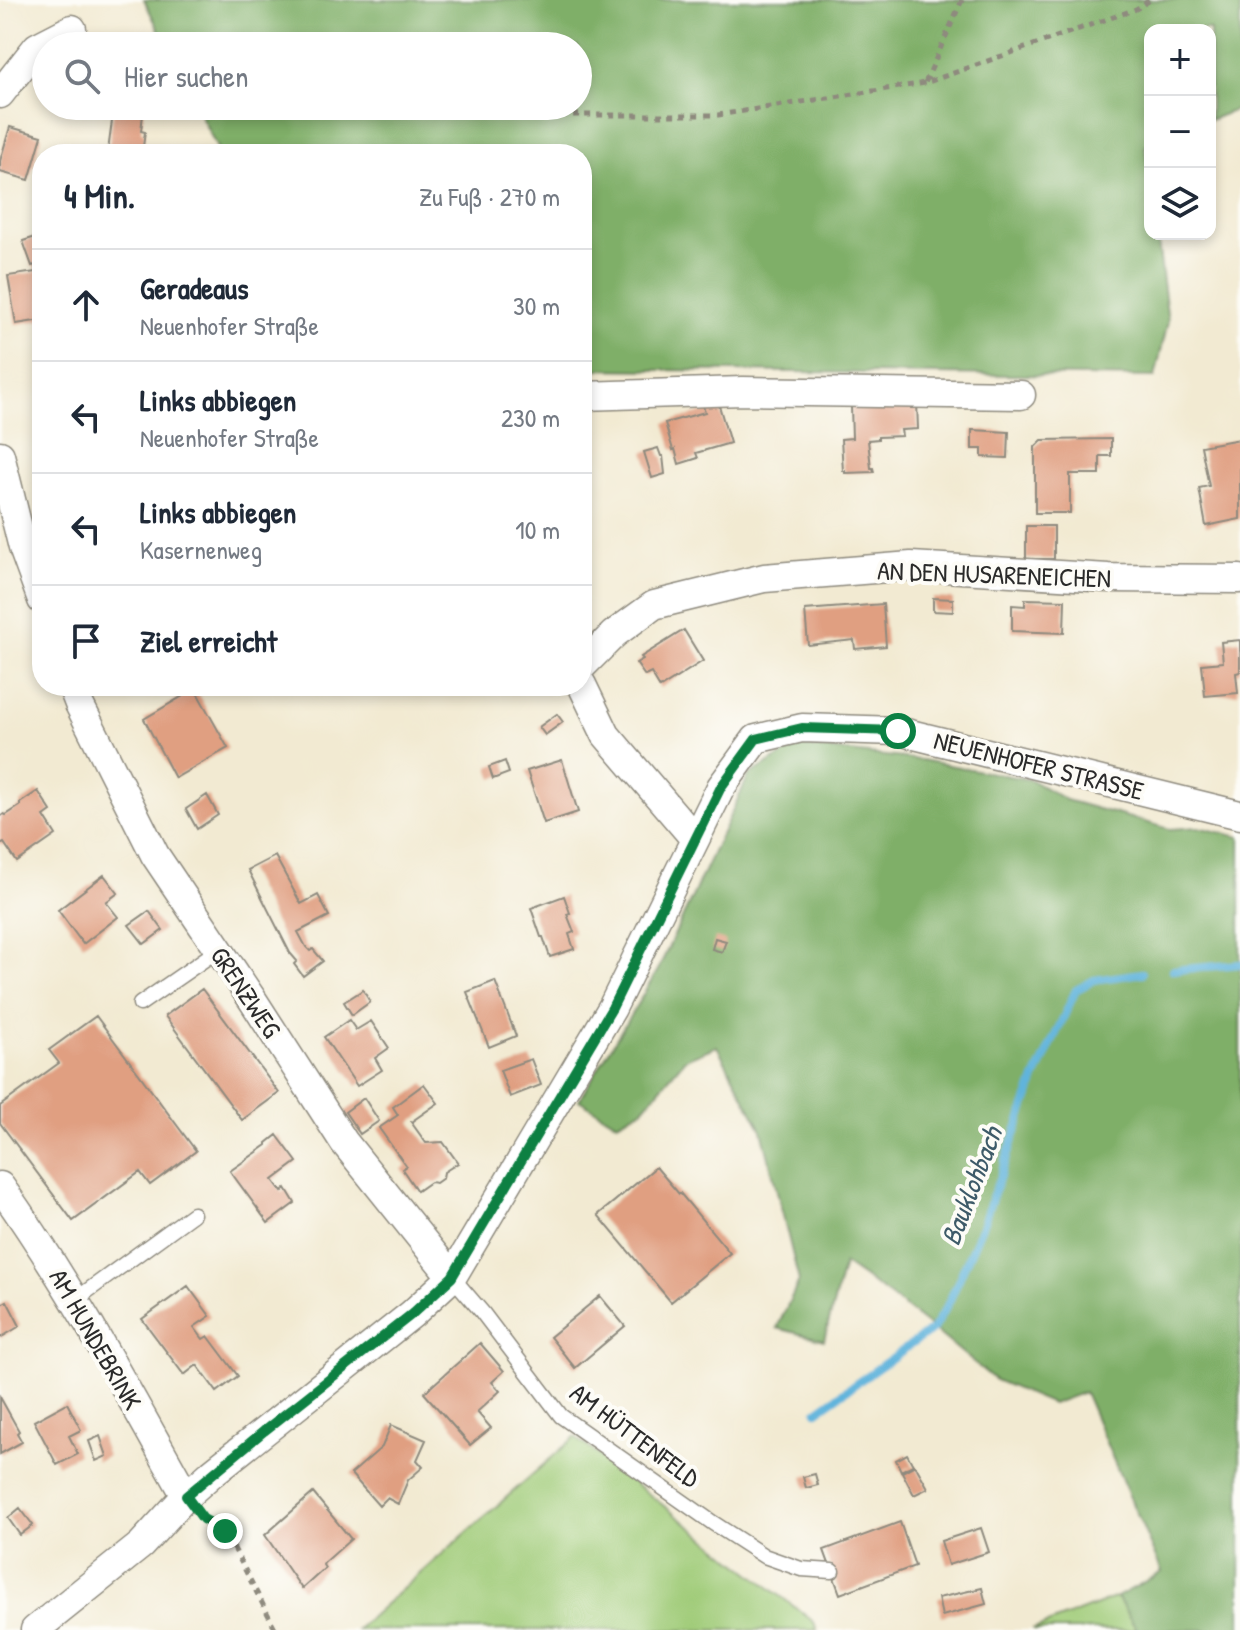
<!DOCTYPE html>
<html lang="de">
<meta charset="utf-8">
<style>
body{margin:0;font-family:"Patrick Hand",sans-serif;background:#f6f6f7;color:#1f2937}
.controls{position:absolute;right:24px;top:24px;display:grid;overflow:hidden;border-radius:16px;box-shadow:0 4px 12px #0003}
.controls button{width:72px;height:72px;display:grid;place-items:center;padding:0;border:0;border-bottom:2px solid #e0e1e3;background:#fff;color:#1f2937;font:40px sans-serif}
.stop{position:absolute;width:24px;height:24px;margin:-18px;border:6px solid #0b8043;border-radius:50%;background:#fff}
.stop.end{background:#0b8043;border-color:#fff;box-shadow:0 2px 8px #0008}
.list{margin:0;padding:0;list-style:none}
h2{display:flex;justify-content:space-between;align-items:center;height:104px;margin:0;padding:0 32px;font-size:34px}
h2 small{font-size:26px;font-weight:400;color:#747a83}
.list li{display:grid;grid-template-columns:52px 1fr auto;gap:24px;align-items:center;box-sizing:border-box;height:112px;padding:0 32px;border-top:2px solid #e0e1e3}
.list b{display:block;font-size:30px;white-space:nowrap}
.list p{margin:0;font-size:26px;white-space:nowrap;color:#747a83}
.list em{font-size:26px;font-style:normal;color:#747a83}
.icon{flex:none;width:44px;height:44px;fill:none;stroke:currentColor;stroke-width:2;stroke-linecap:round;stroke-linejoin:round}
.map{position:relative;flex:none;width:1240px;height:1630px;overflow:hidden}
.search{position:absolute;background:#fff;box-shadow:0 4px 12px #0003;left:32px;top:32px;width:560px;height:88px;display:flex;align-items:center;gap:20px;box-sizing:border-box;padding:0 28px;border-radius:44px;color:#747a83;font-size:30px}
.panel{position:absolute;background:#fff;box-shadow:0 4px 12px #0003;left:32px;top:144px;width:560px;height:552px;border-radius:32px}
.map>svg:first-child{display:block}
.green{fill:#9fcb77;stroke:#657b51;stroke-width:2}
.forest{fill:#7faf68;stroke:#556d4a;stroke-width:2}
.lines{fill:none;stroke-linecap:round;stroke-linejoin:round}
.stream{stroke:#61b4dc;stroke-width:8}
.building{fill:#e09f81}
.lane-casing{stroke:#8e8a7e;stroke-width:17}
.street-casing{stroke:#8e8a7e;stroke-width:31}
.path{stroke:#8e8a7e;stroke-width:5;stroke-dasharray:6 6;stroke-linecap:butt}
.lane{stroke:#fff;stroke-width:14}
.street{stroke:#fff;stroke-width:28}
.route{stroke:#0b8043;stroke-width:10}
.labels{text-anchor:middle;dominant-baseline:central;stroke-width:8;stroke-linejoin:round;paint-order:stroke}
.street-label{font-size:26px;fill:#2b2b2b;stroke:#fdfcf7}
.water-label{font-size:28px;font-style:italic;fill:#3e5b69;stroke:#fdfcf7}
</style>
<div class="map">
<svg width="1240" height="1630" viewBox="0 0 1240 1630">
<rect width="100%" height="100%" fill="#fdfcf7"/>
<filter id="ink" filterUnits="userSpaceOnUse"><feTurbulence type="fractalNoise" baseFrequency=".0125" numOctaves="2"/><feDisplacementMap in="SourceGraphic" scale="16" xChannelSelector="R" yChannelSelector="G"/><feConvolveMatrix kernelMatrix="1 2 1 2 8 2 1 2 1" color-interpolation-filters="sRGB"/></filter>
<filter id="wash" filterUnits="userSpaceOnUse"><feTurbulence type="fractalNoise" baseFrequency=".006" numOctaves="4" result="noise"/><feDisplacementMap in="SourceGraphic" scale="32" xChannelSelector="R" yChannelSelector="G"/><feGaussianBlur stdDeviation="1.8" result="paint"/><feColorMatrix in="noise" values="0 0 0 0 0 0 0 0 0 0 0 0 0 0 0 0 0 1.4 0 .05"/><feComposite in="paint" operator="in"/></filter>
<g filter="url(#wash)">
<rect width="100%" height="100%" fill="#f2ead2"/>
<path class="green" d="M575 1437 814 1622 817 1630H356Z
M1117 1597 1137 1630H1032Z"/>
<path class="forest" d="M144 0H1240V108L1210 120V30H1150V145L1145 147 1150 185V234H1157L1168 321 1155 377 582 369V154H220L196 106H578V46H167Z
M798 746 921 760 1031 780 1066 800 1170 829 1198 827 1240 837V1630H1137L1117 1597 1162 1572 1084 1392 1052 1404 995 1380 933 1329 889 1295 844 1264 824 1340 777 1328 799 1281 762 1130 717 1046 685 1059 643 1109 617 1123 579 1100 658 970 749 775Z"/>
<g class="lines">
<path class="stream" d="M1173 970 1240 964
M817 1411 933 1329 949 1302 982 1226 1035 1079 1076 990 1094 980 1142 973"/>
</g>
<g id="blocks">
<path class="building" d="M114 106H144L141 131 145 132 142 154 108 151Z
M10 127 42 136 29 180 0 172V161Z
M42 235V320L16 324 8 276 36 272 35 265 32 266 23 241Z
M718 402 730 443 696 453 698 458 679 464 675 449 673 450 665 423 705 412 703 406Z
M917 402 918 429 901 430 902 436 878 437V439L868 440 871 468H873L874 472 845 473V471H843L841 439 852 438 851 406Z
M972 430 1009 432 1008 458 982 457V449H972Z
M1111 439V456H1100V474H1070V513H1035V447L1042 440Z
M1240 439V519L1206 526 1199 488 1209 486 1201 446Z
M658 448 661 456H663L665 474 652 478 644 452Z
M1026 526H1054V559H1026Z
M933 598 953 599V612L933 611Z
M1025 599 1065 600 1064 633 1012 631V605L1025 606Z
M883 604 886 646 855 649 854 640 808 645 805 610Z
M684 630 703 661 660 688 651 673 645 676 636 663 643 659 641 657Z
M1240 640V672L1236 673 1238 693 1205 696 1202 664 1223 662 1221 642Z
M195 689 228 748 175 778 144 719Z
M557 714 563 722 545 735 539 727Z
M562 760 578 812 544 823 527 771Z
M505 761 509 773 493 779 489 767Z
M38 791 51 811 44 816 56 835 17 862 4 843 0 845V817L4 814 6 815 20 806V803Z
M207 795 218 815 197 829 186 809Z
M275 856 301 904 318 895 329 916 298 932 306 947 310 951 313 949 323 961 303 976 294 964 297 961 290 953 248 870Z
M104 875 118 893 106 902 118 917 83 944 58 910Z
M564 896 570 913 567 914 574 932 569 934 574 949 550 957 543 937H541L531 908Z
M149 911 163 930 144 944 129 925Z
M715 938 726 941 722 952 712 949Z
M495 981 516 1036 489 1047 467 992Z
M202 989 279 1093 242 1120 165 1016Z
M363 990 370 1002 352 1015 344 1002Z
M96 1016 196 1151 150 1185 140 1172 73 1221 0 1123V1106L59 1063 49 1050Z
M349 1020 356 1030 371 1021 389 1048 375 1058 382 1070 357 1086 324 1037Z
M531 1059 541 1085 510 1097 500 1070Z
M424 1084 438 1103 411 1122 426 1143 443 1142 458 1163 444 1172 443 1178 436 1183 430 1182 417 1191 402 1169 406 1166 379 1128 398 1115 393 1107Z
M364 1098 379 1121 360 1134 345 1112Z
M277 1135 297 1162 273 1180 282 1192 286 1188 295 1203 268 1223 230 1171 267 1145V1143Z
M656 1167 679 1194 680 1193 730 1253 671 1302 598 1215Z
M188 1286 210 1316 194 1327 203 1339 208 1336 238 1376 217 1392 197 1365 184 1375 142 1319Z
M600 1296 625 1326 575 1368 550 1337Z
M7 1301 20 1326 0 1338V1305Z
M480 1343 504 1371 492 1382 500 1391 477 1412 491 1428 470 1445 424 1393Z
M0 1397 19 1431 17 1433 22 1442 0 1454Z
M67 1403 81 1430 69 1436 78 1454 57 1465 34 1421Z
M391 1425 426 1440 417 1460 423 1467 408 1480 398 1504 387 1498 379 1506 351 1474 382 1447Z
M100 1436 107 1456 96 1461 89 1441Z
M907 1454 913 1465 901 1471 896 1460Z
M915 1465 928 1488 914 1495 902 1472Z
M815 1474 818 1485 806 1488 803 1477Z
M313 1493 351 1539 324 1563 323 1565 325 1568 302 1589 265 1535Z
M20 1508 33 1525 20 1535 8 1518Z
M900 1522 915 1566 840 1594 824 1550Z
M981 1528 989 1552 948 1565 941 1541Z
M982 1588 986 1604 942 1616 938 1598Z"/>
</g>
</g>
<g filter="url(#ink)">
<use href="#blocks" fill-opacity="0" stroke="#8e8a7e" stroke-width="2"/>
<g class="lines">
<g class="lane-casing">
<path id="lane" d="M140 1004 218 950
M452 1277 482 1312 561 1416 713 1523 764 1556 801 1569 832 1571
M75 1300 193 1214"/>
</g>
<g class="street-casing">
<path id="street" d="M0 94 37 47 72 29
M582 396 743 391 1021 395
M0 455 23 548 42 600
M582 666 614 634 654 605 764 578 911 566 1108 578 1240 579
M582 685 606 735 695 839
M72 686 79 704 155 855 254 1002 344 1142 452 1277
M0 1186C70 1284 127 1391 186 1496
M35 1630 141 1545 186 1496 212 1473 412 1314 452 1277 612 1008 721 787 756 739 802 728 898 731 1240 815"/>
</g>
<path class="path" d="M962 0 925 83 1136 9 1150 0
M98 36 144 46
M502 106 548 115H718L925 83
M200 1516 203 1519 225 1531 276 1630"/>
<use href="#lane" class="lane"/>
<use href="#street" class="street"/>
</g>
</g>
<g class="lines" filter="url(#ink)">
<path class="route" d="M225 1531 203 1519 186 1496 264 1431 412 1314 452 1277 612 1008 721 787 756 739 802 728 898 731"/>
</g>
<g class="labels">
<g class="street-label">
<text transform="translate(994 574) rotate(2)">AN DEN HUSARENEICHEN</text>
<text transform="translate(1039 765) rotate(14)">NEUENHOFER STRASSE</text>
<text transform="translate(246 992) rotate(56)">GRENZWEG</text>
<text transform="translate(96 1339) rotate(60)">AM HUNDEBRINK</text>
<text transform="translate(635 1435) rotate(37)">AM HÜTTENFELD</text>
</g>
<g class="water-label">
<text transform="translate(971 1186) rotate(-69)">Bauklohbach</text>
</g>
</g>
</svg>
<div class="controls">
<button>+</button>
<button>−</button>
<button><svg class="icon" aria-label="layers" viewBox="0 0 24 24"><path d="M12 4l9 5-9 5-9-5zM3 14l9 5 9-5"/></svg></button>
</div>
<div class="stop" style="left:898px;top:731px"></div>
<div class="stop end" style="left:225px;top:1531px"></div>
<div class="search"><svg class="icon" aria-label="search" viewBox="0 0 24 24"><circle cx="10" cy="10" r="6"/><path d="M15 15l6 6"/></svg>Hier suchen</div>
<section class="panel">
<h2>4 Min.<small>Zu Fuß · 270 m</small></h2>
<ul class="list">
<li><svg class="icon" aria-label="ahead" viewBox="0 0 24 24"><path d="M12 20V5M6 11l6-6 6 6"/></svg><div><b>Geradeaus</b><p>Neuenhofer Straße</p></div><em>30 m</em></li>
<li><svg class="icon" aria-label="left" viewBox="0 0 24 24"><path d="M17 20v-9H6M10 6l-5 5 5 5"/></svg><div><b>Links abbiegen</b><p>Neuenhofer Straße</p></div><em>230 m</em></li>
<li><svg class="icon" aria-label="left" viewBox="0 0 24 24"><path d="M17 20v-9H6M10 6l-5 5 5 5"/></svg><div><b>Links abbiegen</b><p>Kasernenweg</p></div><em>10 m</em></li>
<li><svg class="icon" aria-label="arrive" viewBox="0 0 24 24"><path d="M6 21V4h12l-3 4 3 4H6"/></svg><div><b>Ziel erreicht</b></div></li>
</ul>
</section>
</div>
